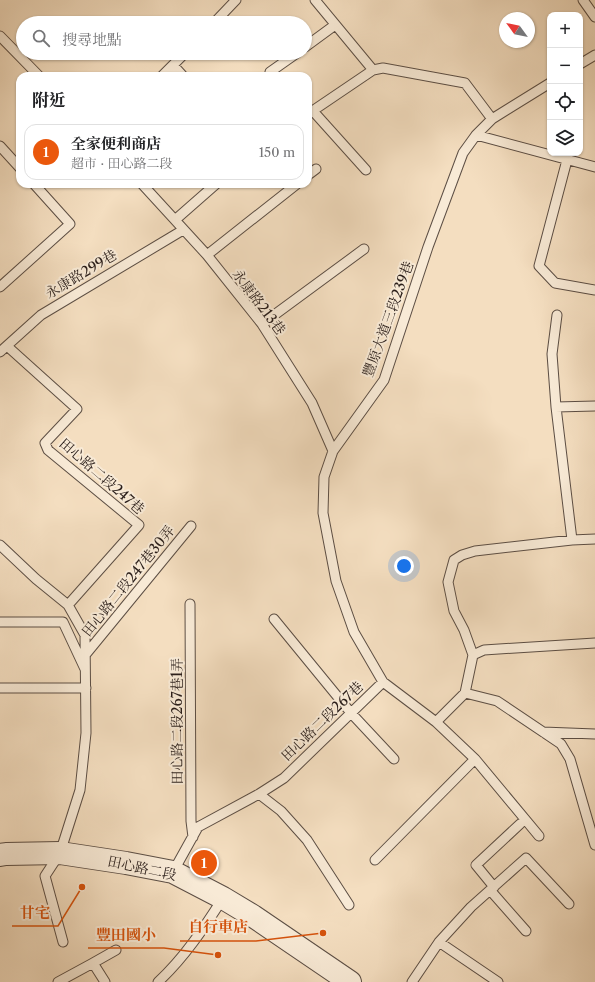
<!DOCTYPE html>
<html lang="zh-TW">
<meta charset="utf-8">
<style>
body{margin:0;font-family:"Libre Caslon Text","Noto Serif TC",serif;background:#f6f6f6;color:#202124}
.controls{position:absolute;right:12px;top:12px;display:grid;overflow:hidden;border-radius:8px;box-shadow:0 1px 3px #0004}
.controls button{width:36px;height:36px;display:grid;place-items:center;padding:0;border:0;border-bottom:1px solid #e0e0e0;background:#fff;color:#202124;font:20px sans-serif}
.compass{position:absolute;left:499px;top:12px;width:36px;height:36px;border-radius:50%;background:#fff;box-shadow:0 1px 3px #0004;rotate:303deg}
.you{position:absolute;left:404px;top:566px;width:14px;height:14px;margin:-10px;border:3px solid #fff;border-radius:50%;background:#1a73e8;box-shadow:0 0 0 6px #1a73e833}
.badge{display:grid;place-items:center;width:26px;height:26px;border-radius:50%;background:#ea580c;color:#fff;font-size:13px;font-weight:700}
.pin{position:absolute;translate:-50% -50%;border:2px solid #fff;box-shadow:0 1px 4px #0006}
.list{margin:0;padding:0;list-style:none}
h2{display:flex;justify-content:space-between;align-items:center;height:52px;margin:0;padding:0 16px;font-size:17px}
h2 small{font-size:13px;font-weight:400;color:#757577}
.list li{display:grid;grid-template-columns:26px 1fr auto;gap:12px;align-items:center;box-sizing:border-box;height:56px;margin:0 8px 8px;padding:0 8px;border:1px solid #e0e0e0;border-radius:12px}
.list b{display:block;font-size:15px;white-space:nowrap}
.list p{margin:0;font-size:13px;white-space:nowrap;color:#757577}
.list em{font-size:13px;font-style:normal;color:#757577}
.icon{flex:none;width:22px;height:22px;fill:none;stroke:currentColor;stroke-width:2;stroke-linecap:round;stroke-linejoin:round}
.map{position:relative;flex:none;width:595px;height:982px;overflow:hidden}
.search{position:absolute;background:#fff;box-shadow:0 1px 3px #0004;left:16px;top:16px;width:296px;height:44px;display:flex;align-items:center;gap:10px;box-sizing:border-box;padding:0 14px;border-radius:22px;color:#757577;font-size:15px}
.panel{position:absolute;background:#fff;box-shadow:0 1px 3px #0004;left:16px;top:72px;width:296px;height:116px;border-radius:12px}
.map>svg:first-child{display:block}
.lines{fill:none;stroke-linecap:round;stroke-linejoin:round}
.service-casing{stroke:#5c4e44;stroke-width:11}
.tertiary-casing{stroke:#5c4e44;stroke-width:24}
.service{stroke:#f8ead6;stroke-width:9}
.tertiary{stroke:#f8ead6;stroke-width:22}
.labels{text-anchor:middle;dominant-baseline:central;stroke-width:4;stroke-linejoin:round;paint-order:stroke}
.street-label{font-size:14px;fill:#2a1e1a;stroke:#f8ead6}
.leader{fill:none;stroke:#d5530d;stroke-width:1.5}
.callout-dot{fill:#d5530d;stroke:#f8ead6;stroke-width:1.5}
.callout-label{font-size:15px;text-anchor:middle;font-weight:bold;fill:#d5530d;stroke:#f8ead6;stroke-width:4;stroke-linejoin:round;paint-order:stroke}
</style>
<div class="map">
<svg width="595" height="982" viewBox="0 0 595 982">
<rect width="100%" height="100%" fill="#f4dec0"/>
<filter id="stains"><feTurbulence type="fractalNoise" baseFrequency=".005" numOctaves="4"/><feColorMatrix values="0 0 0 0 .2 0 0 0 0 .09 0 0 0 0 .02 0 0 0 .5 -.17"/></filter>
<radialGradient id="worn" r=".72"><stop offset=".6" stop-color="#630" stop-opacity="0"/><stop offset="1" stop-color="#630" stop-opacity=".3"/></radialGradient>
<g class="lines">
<g class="service-casing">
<path id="service" d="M315 0 373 70
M583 0 595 17
M214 23 236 0
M0 36 39 76
M305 47 335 25
M580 64 595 55
M173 65 183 76
M270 72 297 53
M162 76 185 53
M313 111 366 170
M308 114 373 70 383 68 465 83 492 119
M476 135 595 167
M0 146 20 168
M567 160 539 266 555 283 595 290
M308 175 316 169
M142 184 207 255 262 324 312 403 333 451
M175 220 216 184
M207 255 297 184
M0 287 70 224 34 184
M262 324 364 249
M7 346 77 409 45 443 48 450 139 525 68 605 85 635 86 733 80 790 60 853 45 876 63 942
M0 352 41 315 183 230
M556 407 552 354 557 315
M572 540 595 539
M0 545 36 579 68 605
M190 604 191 821 193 837
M274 619 351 713 394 759
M0 622H63L85 669
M86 654 191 526
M473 655 464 630 454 611 448 582 454 560 462 555 475 551 572 540 556 407 595 406
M473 655 484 650 595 643
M383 682 354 632 336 581 323 513 324 477 333 451 384 380 428 247 463 153 476 135 492 119 550 83
M0 688H86
M465 693 497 701 561 744 570 759 595 845
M436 722 475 759 539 836
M543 732 595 734
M259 794 281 811 307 840 349 905
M375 860 475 759
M173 872 198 827 259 794 284 778 383 682 436 722 465 693 473 655
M494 887 476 865 520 824
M490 890 526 931
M439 942 498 982
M93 963 116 950
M58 982 93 963 105 982
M158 982C184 958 204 928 223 898
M412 982 439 942 471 907 526 858 569 904"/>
</g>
<g class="tertiary-casing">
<path id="tertiary" d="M0 855 6 854 60 853 126 863 173 872 223 898 253 916 350 982"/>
</g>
<use href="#service" class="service"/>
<use href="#tertiary" class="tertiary"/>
</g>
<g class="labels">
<g class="street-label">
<text transform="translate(81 274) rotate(-31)">永康路299巷</text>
<text transform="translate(259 302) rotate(53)">永康路213巷</text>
<text transform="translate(388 319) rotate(-70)">豐原大道三段239巷</text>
<text transform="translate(102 476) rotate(41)">田心路二段247巷</text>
<text transform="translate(128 581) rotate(-51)">田心路二段247巷30弄</text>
<text transform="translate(177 721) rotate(-90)">田心路二段267巷1弄</text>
<text transform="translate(322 721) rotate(-44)">田心路二段267巷</text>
<text transform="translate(142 868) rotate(12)">田心路二段</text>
</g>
</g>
<path class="leader" d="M82 887L58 926H12M323 933L256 941H180M218 955L164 948H88"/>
<g class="callout-dot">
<circle cx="82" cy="887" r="4"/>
<circle cx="323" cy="933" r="4"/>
<circle cx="218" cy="955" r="4"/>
</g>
<g class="callout-label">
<text x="35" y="918">甘宅</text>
<text x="218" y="932">自行車店</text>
<text x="126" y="940">豐田國小</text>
</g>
<rect width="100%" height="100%" filter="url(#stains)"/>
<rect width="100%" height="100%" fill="url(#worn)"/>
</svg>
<div class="controls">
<button>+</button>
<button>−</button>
<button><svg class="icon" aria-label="locate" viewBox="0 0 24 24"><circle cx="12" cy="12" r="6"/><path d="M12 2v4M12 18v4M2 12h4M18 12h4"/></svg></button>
<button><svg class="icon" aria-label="layers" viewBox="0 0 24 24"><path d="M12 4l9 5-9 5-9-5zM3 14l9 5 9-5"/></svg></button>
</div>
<svg class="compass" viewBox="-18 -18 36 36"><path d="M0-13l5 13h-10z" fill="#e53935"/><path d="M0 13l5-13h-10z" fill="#757577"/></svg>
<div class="you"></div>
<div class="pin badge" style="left:204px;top:863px">1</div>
<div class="search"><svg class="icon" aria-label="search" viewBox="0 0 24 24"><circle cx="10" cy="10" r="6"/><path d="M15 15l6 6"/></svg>搜尋地點</div>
<section class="panel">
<h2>附近<small></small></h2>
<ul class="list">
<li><span class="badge">1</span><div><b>全家便利商店</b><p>超市 · 田心路二段</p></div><em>150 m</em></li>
</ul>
</section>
</div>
